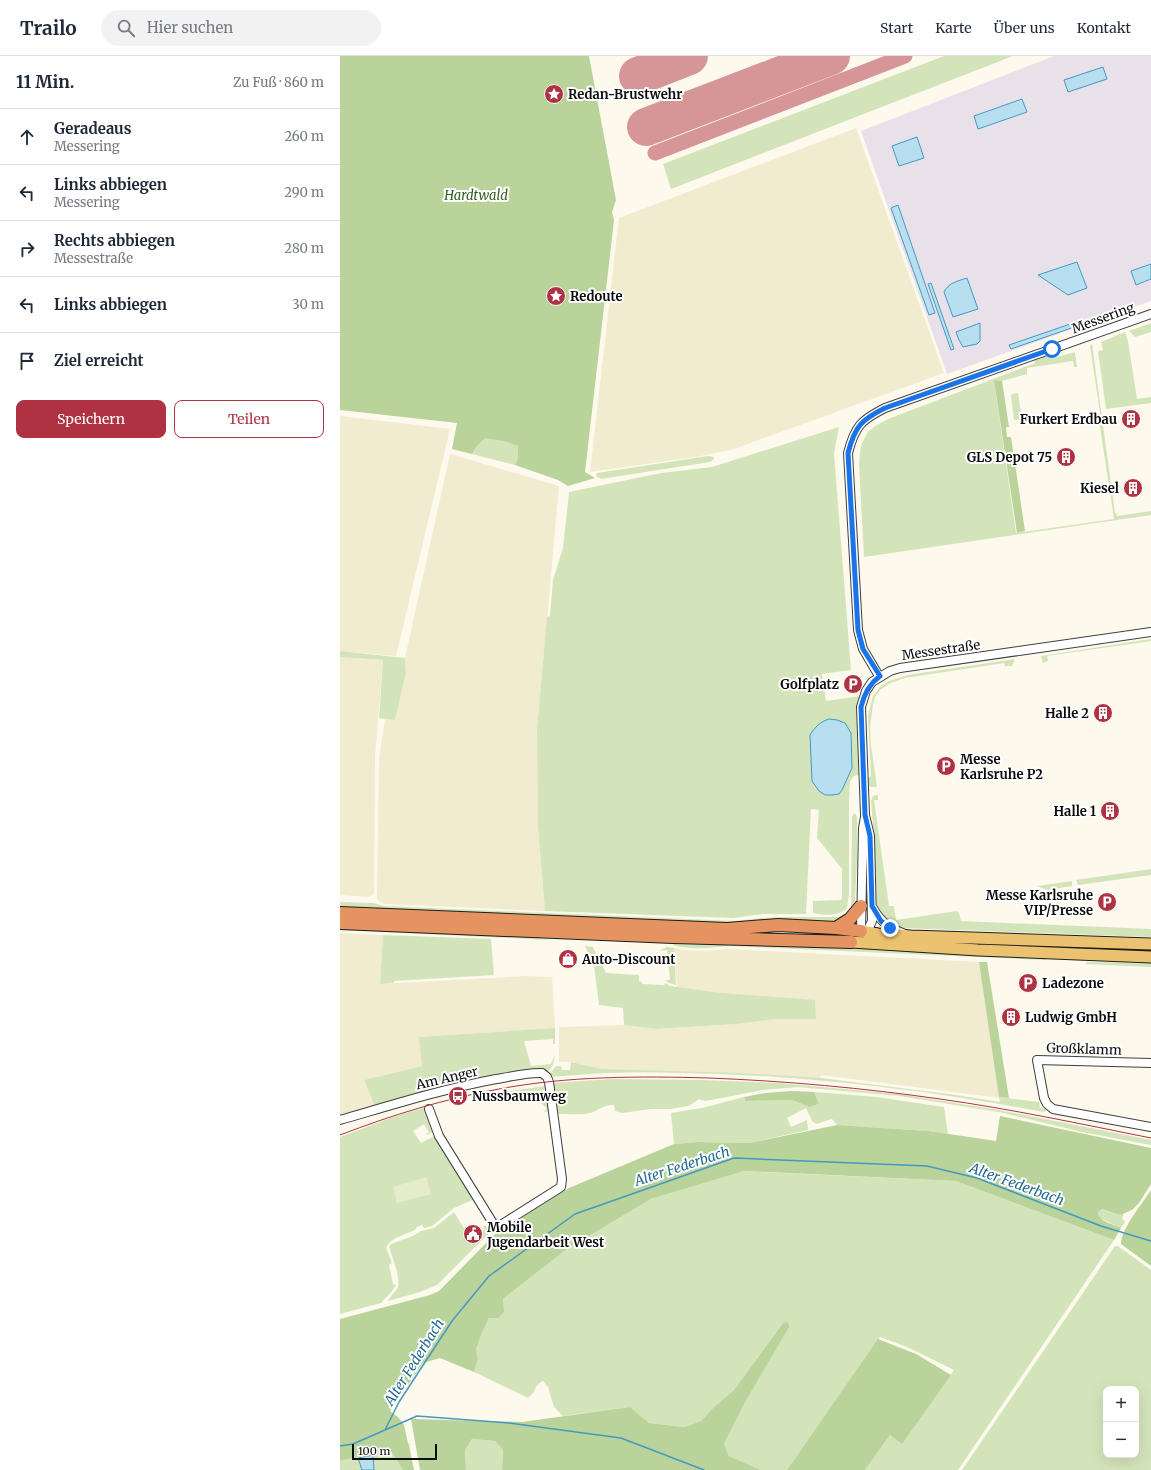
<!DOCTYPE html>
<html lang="de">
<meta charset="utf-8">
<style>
body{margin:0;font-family:Merriweather,serif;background:#f2f2f3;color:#1f2937}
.controls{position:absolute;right:12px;bottom:12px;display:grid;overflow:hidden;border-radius:8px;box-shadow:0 4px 16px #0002}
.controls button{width:36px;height:36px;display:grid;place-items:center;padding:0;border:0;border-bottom:1px solid #e0e1e3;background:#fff;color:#1f2937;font:20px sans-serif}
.scale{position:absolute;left:12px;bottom:10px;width:85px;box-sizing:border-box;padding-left:4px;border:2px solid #0c0c0c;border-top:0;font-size:11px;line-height:14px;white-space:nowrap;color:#0c0c0c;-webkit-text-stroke:3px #fff;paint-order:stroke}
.stop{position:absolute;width:12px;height:12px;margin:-9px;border:3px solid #1a73e8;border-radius:50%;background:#fff}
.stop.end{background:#1a73e8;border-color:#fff;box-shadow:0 1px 4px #0008}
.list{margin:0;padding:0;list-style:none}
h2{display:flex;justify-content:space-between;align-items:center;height:52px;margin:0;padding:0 16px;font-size:17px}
h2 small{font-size:13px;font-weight:400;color:#747a83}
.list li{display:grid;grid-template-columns:26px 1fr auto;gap:12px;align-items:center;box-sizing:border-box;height:56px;padding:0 16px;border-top:1px solid #e0e1e3}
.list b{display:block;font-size:15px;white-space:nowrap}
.list p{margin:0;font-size:13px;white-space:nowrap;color:#747a83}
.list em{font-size:13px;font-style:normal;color:#747a83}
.actions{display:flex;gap:8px;padding:12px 16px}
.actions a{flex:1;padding:9px 0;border:1px solid #af3243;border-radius:8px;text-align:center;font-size:14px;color:#af3243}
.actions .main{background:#af3243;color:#fff}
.icon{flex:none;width:22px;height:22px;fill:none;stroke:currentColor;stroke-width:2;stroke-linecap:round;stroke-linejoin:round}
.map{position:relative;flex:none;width:811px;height:1414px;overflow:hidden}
header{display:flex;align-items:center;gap:24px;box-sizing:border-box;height:56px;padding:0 20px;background:#fff;border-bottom:1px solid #e0e1e3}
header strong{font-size:19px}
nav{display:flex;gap:22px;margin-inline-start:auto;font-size:14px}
.search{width:280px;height:36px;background:#f2f2f3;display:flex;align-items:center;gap:10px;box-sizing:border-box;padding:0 14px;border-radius:22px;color:#747a83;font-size:15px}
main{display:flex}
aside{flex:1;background:#fff}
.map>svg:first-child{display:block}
.industrial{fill:#e9e1ea}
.farmland{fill:#f1ebd0}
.green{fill:#d4e4ba;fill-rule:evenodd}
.forest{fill:#b9d39b}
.pitch{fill:#e4eccb}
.water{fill:#b7dff0;stroke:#4599c0}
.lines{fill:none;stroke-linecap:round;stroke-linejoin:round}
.stream{stroke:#4599c0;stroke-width:1.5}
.taxiway{stroke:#d69698;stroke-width:15}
.runway{stroke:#d69698;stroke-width:38}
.minor-casing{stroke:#3f3f3f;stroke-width:10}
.major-casing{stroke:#1d1d1d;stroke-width:13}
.highway-casing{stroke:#1d1d1d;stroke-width:14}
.minor{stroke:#fff;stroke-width:8}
.major{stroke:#ebc26f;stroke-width:11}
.highway{stroke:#e69362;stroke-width:12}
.tram{stroke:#af3243;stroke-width:1}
.route{stroke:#1a73e8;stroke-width:5}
.labels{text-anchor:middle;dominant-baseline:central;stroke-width:4;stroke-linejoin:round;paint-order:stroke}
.poi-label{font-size:13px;font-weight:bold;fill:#0c0c0c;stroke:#fff;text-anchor:start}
.park-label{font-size:13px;font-style:italic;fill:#345d23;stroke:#fff}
.street-label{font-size:13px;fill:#0c0c0c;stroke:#fff}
.water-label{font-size:14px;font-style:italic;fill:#226b92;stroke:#fff}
</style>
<header>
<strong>Trailo</strong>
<div class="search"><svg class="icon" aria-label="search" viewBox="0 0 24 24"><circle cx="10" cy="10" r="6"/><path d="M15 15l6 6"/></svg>Hier suchen</div>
<nav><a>Start</a><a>Karte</a><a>Über uns</a><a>Kontakt</a></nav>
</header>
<main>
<aside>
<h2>11 Min.<small>Zu Fuß · 860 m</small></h2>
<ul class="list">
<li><svg class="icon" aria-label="ahead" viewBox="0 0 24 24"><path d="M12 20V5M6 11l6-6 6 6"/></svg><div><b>Geradeaus</b><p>Messering</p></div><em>260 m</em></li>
<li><svg class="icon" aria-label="left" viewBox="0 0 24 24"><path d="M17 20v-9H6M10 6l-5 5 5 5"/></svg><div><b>Links abbiegen</b><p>Messering</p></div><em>290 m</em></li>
<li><svg class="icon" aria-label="right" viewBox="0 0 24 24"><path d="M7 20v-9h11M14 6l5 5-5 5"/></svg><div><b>Rechts abbiegen</b><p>Messestraße</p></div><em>280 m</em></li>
<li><svg class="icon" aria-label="left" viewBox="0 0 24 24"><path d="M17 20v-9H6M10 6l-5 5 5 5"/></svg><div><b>Links abbiegen</b></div><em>30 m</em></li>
<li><svg class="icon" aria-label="arrive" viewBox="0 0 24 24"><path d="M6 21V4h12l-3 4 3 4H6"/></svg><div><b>Ziel erreicht</b></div></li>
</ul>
<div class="actions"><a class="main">Speichern</a><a>Teilen</a></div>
</aside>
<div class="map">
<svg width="811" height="1414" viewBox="0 0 811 1414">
<rect width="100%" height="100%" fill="#fdf9ed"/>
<path class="industrial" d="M714 0H811V245L607 318 521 75Z"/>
<path class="farmland" d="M516 72 604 317 391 394 355 401 250 416 279 162Z
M0 360 110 373 56 600 0 595Z
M110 398 219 430 197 673 198 772 205 855 44 848 37 843 39 703 45 663 55 664 66 617 65 602Z
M0 601 43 604 35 701 34 838 29 841 0 839Z
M0 877 43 879 40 928 186 920 212 921 215 972 80 981 82 1010 24 1024 35 1051 0 1061Z
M334 892 344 894 365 895 387 893 639 906 660 1042 481 1019 480 1022 262 1013 231 1006H219V971L284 969 317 973 397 968 436 963H476L382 937 337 931Z"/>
<path class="green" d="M604 0H673L331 133 323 108Z
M811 267V276L795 281 789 275Z
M785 276 788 285 797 343 811 341V347L766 353 758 295 763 294 761 286Z
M752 288 775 457H776L777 460 811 455V459L524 501 519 408 520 396 522 387 528 376 535 370 548 363 695 307 694 303 712 298 714 302 735 296 737 311H734L733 305 687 312V318L662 325 654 324 676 477 774 463 758 358 760 357 750 290Z
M678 337 682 363 674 364 671 340 672 338Z
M499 371 494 397 511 614 482 618 486 645 520 640 517 655 519 719 514 720 510 725 509 745V838L507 852C500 860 483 860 473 857V845L501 844 502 842V813L477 782 479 754 471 753 466 858H423L393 862 205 855 198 772 197 673 207 561 210 560 213 524 223 492 229 436 321 417 372 411Z
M145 381 163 385 179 390 178 402 175 409 132 398 137 390Z
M368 400 374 401V403L370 406 267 422 262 423 257 421 256 418 257 417Z
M811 583V585L707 600 708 605 703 607 701 600Z
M0 595 65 602 66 617 55 664 39 662 43 604 0 601Z
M675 603 672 610H665L664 607 565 622 550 627 540 634 535 641 533 648 530 672 531 689 537 731H531L528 729 527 723 531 720 528 660 533 640 541 630 549 625 568 619Z
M538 739V744H534L549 850H554L556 864 617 855 619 857 621 865 811 873V881L561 872C548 870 538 858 535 845L534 780 531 745 533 740Z
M515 757 517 761V805L515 844 514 851 501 865 378 867 0 851V846L33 847 44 850 395 865 421 862 444 861H498L507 857 511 852 512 760Z
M811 813V819L738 829 736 824Z
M732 825V830L707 834 697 830Z
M0 871 177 878 211 884 0 874Z
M43 879 151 883 154 919 54 925V927L40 928Z
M334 888 447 890 570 894 707 903 706 904 389 890C369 892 351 894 332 889Z
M245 890 253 891 266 917 299 919V925L302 926V928L324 929 325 927 330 930 382 937 475 944 476 963H436L397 968 317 973 284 969 283 952 259 949 254 910Z
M327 891 334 892 336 929 329 927 325 924H330L327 894 318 895Z
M747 906 811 907V911L745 908Z
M215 972V988H213V983L184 985 191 1010 211 1008 215 998 213 1009 208 1015 91 1035 90 1028 87 1030 88 1034 86 1036 35 1051 24 1024 82 1010 79 981Z
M231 1006 262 1013 400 1017 481 1022 616 1039 660 1046 659 1041 699 1046 700 1052 708 1053 704 1056C597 1036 489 1022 380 1018 343 1017 307 1015 271 1017 251 1017 230 1020 210 1021V1018L216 1010H221L222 1014H230Z
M272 1023 362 1024 438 1027 560 1038 659 1054 811 1084V1089L742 1076 659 1056 559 1040 458 1031 423 1034 371 1044 365 1045 359 1043 349 1050 330 1053H311L282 1057 275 1055 274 1049C264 1048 258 1055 250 1057 242 1059 232 1058 224 1058H219L216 1055 212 1027Z
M205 1030 204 1034 142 1044 139 1043V1040Z
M205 1036 207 1038 210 1055 204 1056 207 1052 196 1043 192 1047 186 1043 179 1048 178 1043 180 1040Z
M474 1036 537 1041 604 1051 608 1078 589 1075 497 1069 492 1063 476 1068 472 1065 466 1052 447 1062 451 1071 467 1064 468 1074 410 1087 358 1086 334 1088 331 1057 362 1052 404 1041 406 1045 452 1044 469 1051 479 1048Z
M86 1051 94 1075 87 1079 86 1078 89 1076 84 1068 73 1075 81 1087 96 1079 135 1143 114 1152 92 1170 84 1172 82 1169 77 1171 75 1174 56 1182 51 1185 46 1191 52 1207 49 1209 53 1228 56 1229 52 1235 41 1247 0 1258V1081L56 1060Z
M403 1115 616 1125 774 1184 618 1414H525L550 1379 562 1387 614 1314 567 1291 540 1281 447 1414H421L389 1400 384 1388 443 1267 394 1334 373 1352 361 1365 345 1371 309 1367 290 1351 223 1360 214 1351 208 1331 203 1325C198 1328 195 1330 194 1336L188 1342 134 1316 138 1303 136 1295 142 1277 149 1262 163 1243 227 1193 311 1143Z
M761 1153 780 1159 784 1157 782 1162 785 1166 781 1172 760 1162 758 1156Z
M114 1156 130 1182 144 1174 143 1171 146 1169 150 1176 97 1229 80 1236 48 1245C50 1241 54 1237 57 1233 62 1224 52 1201 49 1191L51 1188 73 1180 81 1175 94 1172Z
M775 1190H778L811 1214V1414H622ZM766 1333H796V1399H766Z
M132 1383 155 1385 163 1394 162 1414H126L125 1394Z
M69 1387 74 1414H0V1405Z"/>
<path class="forest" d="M0 0H249L276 144 272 156 274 164 245 416 255 422 228 430 218 424 175 409 178 402V390L163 385 145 382 137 390 132 398 112 393 117 367 0 354Z
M654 324 662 325 669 371H666L667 381H671L685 475 677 477Z
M639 906H647L669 1042 659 1041Z
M451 1035 474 1036 479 1048 469 1051 452 1044 406 1045 404 1041 426 1037Z
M660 1060 811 1092V1128L799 1147 792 1154 780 1159 762 1153 758 1156C759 1166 773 1168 781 1172L774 1184 616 1125 404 1115 311 1143 227 1193 163 1243 164 1256 158 1262H149L142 1277 136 1294 138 1303 134 1316 100 1302 83 1307 50 1355 59 1362 64 1369 74 1414H63L50 1393 0 1405V1263L90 1239 99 1235 158 1175 229 1132 334 1088 358 1086 410 1087 497 1069 589 1075 656 1085Z
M811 1134V1210L781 1188C781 1173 802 1148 811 1134Z
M448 1266 449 1271 405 1346 384 1388 389 1400 421 1414H162L163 1394 155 1385 132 1383 125 1394 126 1414H80L71 1363 182 1366 290 1351 309 1367 345 1371 361 1365 373 1352 394 1334 443 1267Z
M538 1283 576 1298 611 1319 562 1388 550 1379 525 1414H447Z"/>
<path class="pitch" d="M86 1121 91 1138 57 1147 53 1131Z"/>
<path class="water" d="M763 11 767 23 728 36 724 24Z
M682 43 687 56 638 73 634 60Z
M577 81 584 102 559 110 552 90Z
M558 149 595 257 589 259 551 152Z
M737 206 747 232 728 239 698 219Z
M811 208V223L796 229 791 215Z
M627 222 638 253 613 261 604 236C608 227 618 225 627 222Z
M591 227 614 293 611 294 588 228Z
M739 265 740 269 671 293 669 289Z
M640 267V285L637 288 623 291 619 284 616 276Z
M489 663 497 664 505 667 511 677 512 712 502 734 499 738 492 739H485L479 735 472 725 470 679C475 671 480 666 489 663Z
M33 1399 34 1414H22L18 1402Z"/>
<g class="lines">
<path class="stream" d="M45 1374 59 1346 112 1265 149 1220 235 1158 394 1102 587 1110 637 1122 761 1170 811 1185
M0 1390 13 1388 77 1360 169 1367 281 1382 364 1414"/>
<path class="taxiway" d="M315 97 565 0"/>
<path class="runway" d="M298 20 349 0
M306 71 491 0"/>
<g class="minor-casing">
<path id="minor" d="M539 620 523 593 518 574 508 397C515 370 521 364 545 352L811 258
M533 852C541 867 550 872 565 878
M521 875 523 772 525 761
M527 876 532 865 530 780 525 759 521 651 526 635 532 626 550 615 560 612 811 576
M811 1007 697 1004 704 1042 707 1048 713 1053 811 1071
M0 1064C52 1049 103 1033 156 1023 171 1021 187 1016 202 1017L207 1021 209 1026 222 1123 221 1131 156 1172 99 1080 89 1053"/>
</g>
<g class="major-casing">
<path id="major" d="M521 875 538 878 571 880 811 888
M511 886 638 894 811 901"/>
</g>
<g class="highway-casing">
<path id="highway" d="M0 857 387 873 438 869 496 872 521 875
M0 867 333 881 511 886
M496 872 510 863 521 850"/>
</g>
<use href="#minor" class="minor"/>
<use href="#major" class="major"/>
<use href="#highway" class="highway"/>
<path class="tram" d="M0 1079C52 1059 104 1043 159 1033 228 1020 299 1020 369 1022 446 1025 523 1032 600 1043 671 1053 741 1068 811 1082"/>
</g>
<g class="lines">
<path class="route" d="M550 872 541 865 532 850 530 780 525 759 521 651C524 638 529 628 540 620L523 593 518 574 508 397C515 370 521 364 545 352L712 293"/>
</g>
<defs>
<g id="sight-disc" transform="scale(1)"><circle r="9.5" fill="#af3243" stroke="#fff"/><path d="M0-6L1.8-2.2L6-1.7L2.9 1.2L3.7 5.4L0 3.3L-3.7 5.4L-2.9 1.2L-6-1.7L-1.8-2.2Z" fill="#fff"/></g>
<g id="building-disc" transform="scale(1)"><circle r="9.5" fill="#af3243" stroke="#fff"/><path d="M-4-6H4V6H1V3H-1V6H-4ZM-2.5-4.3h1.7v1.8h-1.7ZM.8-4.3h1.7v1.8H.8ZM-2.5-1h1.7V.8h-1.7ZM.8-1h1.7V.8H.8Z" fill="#fff"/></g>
<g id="parking-disc" transform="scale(1)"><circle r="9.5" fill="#af3243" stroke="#fff"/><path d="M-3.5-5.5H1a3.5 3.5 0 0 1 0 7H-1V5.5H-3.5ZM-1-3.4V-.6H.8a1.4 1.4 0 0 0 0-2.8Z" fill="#fff"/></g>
<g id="shop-disc" transform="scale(1)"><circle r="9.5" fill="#af3243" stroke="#fff"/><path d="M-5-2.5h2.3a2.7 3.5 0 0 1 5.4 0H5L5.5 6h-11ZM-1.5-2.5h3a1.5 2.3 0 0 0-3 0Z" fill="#fff"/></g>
<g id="bus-disc" transform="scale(1)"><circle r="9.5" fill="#af3243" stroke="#fff"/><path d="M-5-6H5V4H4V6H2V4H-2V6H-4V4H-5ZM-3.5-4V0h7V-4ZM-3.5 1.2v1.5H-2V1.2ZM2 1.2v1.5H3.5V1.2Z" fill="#fff"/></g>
<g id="civic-disc" transform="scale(1)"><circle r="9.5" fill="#af3243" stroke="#fff"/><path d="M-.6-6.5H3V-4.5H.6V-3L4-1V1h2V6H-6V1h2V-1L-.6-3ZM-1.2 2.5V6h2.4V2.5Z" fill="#fff"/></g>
</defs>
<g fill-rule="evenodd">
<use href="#sight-disc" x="214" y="38"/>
<use href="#sight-disc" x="216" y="240"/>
<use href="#building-disc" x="791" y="363"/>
<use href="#building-disc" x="726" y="401"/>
<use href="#building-disc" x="793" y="432"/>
<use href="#parking-disc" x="513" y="628"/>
<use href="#building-disc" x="763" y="657"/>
<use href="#parking-disc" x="606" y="710"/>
<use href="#building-disc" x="770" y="755"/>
<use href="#parking-disc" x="767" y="846"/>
<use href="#shop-disc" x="228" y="903"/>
<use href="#parking-disc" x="688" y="927"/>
<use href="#building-disc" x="671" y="961"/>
<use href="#bus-disc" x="118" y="1040"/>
<use href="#civic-disc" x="133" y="1178"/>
</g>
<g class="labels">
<g class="poi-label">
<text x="228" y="38">Redan-Brustwehr</text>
<text x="230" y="240">Redoute</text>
<text x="777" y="363" text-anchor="end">Furkert Erdbau</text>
<text x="712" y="401" text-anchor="end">GLS Depot 75</text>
<text x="779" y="432" text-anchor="end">Kiesel</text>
<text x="499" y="628" text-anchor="end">Golfplatz</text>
<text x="749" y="657" text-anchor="end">Halle 2</text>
<text x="620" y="703">Messe<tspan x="620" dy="15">Karlsruhe P2</tspan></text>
<text x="756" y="755" text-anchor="end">Halle 1</text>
<text x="753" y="839" text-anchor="end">Messe Karlsruhe<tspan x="753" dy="15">VIP/Presse</tspan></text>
<text x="242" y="903">Auto-Discount</text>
<text x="702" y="927">Ladezone</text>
<text x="685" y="961">Ludwig GmbH</text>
<text x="132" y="1040">Nussbaumweg</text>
<text x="147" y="1171">Mobile<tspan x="147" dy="15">Jugendarbeit West</tspan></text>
</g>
<g class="park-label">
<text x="136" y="139">Hardtwald</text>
</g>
<g class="street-label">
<text transform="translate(763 262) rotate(-20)">Messering</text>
<text transform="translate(601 594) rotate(-8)">Messestraße</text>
<text transform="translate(744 993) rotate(2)">Großklamm</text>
<text transform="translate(107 1022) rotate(-13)">Am Anger</text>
</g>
<g class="water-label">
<text transform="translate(342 1110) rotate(-18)">Alter Federbach</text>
<text transform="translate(677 1128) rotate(20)">Alter Federbach</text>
<text transform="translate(74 1306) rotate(-58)">Alter Federbach</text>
</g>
</g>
</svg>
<div class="controls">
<button>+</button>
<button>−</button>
</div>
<div class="scale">100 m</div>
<div class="stop" style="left:712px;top:293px"></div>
<div class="stop end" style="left:550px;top:872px"></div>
</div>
</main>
